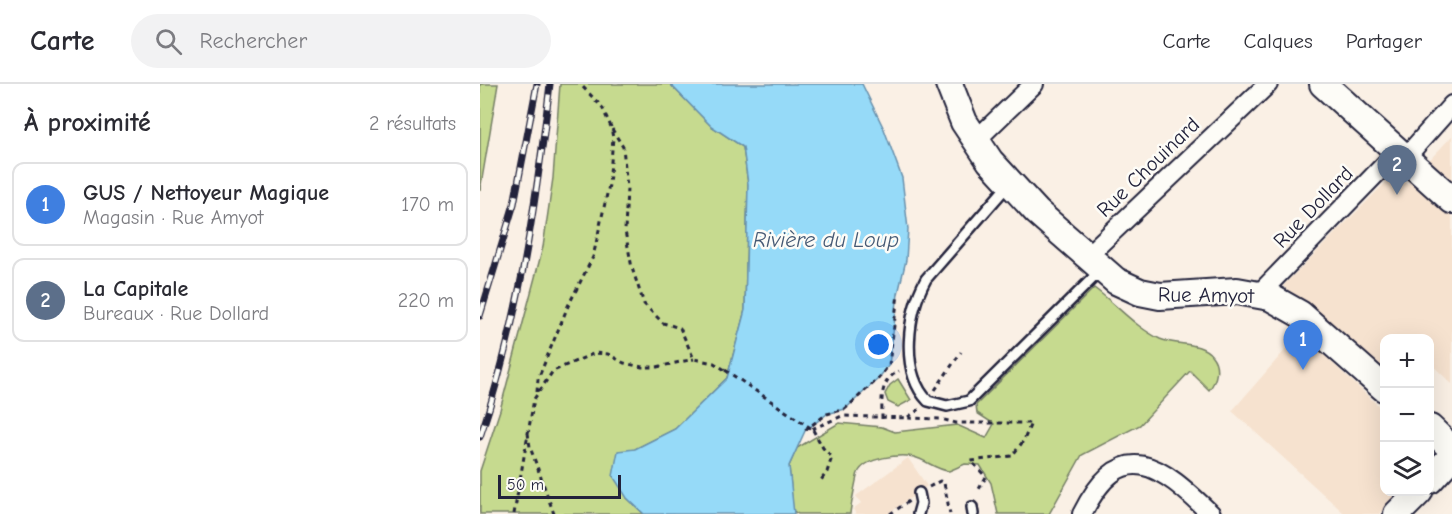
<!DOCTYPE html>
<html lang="fr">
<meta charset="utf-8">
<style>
body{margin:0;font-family:"Comic Neue",sans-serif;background:#f2f2f3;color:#2b2b33}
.controls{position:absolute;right:18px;bottom:18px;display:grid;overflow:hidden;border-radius:12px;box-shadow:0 6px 24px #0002}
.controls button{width:54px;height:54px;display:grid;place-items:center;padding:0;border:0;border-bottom:2px solid #e1e1e2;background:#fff;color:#2b2b33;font:30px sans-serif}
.scale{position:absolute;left:18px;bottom:15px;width:123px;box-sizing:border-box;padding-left:6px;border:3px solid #22223b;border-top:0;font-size:16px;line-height:21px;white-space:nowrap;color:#22223b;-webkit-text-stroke:4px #fdfcf7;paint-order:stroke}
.you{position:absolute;left:399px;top:261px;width:21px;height:21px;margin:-15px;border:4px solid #fff;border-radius:50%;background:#1a73e8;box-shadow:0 0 0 9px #1a73e833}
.badge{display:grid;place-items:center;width:39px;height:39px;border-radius:50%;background:#1f6fb2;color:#fff;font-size:20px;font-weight:700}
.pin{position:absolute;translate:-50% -50px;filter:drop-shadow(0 2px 3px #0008)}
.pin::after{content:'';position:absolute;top:32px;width:21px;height:18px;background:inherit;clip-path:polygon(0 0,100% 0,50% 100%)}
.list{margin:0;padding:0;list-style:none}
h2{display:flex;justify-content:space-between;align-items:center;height:78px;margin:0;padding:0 24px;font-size:26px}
h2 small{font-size:20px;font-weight:400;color:#7c7c81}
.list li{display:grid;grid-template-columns:39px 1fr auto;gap:18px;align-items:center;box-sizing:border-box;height:84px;margin:0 12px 12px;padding:0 12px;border:2px solid #e1e1e2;border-radius:12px}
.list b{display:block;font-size:22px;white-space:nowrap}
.list p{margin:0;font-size:20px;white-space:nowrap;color:#7c7c81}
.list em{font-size:20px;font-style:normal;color:#7c7c81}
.icon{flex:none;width:33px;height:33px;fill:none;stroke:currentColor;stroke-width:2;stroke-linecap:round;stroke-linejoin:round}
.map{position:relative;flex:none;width:972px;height:430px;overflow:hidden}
header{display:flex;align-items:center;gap:36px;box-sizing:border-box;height:84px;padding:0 30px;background:#fff;border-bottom:2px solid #e1e1e2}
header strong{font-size:28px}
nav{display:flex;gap:33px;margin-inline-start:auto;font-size:21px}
.search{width:420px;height:54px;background:#f2f2f3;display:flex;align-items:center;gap:15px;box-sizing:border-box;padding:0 21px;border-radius:33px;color:#7c7c81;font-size:22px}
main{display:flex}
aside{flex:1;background:#fff}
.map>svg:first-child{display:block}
.built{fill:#f6e2cf}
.green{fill:#c6da8f;stroke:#747e65;stroke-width:1.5}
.water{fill:#96daf8;stroke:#6890ac;stroke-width:1.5}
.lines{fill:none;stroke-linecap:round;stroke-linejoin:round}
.lane-casing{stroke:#22223b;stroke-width:14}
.street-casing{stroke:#22223b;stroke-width:22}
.secondary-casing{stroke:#22223b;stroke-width:30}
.path{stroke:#22223b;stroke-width:3;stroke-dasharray:4.5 4.5;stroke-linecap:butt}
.lane{stroke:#fdfcf7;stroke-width:9}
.street{stroke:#fdfcf7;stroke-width:18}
.secondary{stroke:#fdfcf7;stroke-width:26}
.rail-casing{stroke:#22223b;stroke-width:7}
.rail{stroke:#fdfcf7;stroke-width:4.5;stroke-dasharray:14;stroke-linecap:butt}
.path-bridge{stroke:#22223b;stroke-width:3;stroke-dasharray:4.5 4.5;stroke-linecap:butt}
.labels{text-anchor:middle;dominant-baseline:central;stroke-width:5;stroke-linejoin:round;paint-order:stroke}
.street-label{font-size:21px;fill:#22223b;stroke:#fdfcf7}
.water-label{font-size:22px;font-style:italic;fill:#455974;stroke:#fdfcf7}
</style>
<header>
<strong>Carte</strong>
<div class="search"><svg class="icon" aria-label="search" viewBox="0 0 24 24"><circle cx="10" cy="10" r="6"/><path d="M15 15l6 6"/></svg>Rechercher</div>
<nav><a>Carte</a><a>Calques</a><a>Partager</a></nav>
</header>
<main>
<aside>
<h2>À proximité<small>2 résultats</small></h2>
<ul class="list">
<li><span class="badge" style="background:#3f7fe0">1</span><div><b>GUS / Nettoyeur Magique</b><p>Magasin · Rue Amyot</p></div><em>170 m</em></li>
<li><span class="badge" style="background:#5c6f8a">2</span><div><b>La Capitale</b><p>Bureaux · Rue Dollard</p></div><em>220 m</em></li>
</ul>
</aside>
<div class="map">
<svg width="972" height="430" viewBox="0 0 972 430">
<rect width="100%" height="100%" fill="#faf0e5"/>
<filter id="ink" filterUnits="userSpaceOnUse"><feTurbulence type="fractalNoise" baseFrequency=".0167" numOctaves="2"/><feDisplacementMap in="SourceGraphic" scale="12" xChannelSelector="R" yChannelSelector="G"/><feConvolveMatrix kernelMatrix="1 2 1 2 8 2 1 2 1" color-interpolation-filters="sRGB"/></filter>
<g filter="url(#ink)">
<path class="built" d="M972 52V300L950 279V255H904V290L837 228 803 202 915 89 927 100Z
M820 249 904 327V408H920L899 430H865L752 327Z
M428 374 447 402 408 430H376L373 425 381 419 376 412Z"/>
<path class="green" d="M0 0H18L0 107Z
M80 0H190L231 42 263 63 268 100 265 226 247 294 195 345 155 365 147 414 164 430H0V387L20 326 63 163 73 94Z
M614 204C636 220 655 243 680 255 696 262 721 257 732 272 740 282 737 296 729 306L710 287 660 341 602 371 569 430H518L511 399 500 381 485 380 469 387C456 386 446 376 434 373 420 370 385 373 378 389 377 391 370 426 370 430H318L313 427 309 382 317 364 359 339 402 343 415 348 477 341 506 354 514 340 497 329 496 321Z
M418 295 431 316 418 323 408 318 405 310 410 301Z"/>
<path class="water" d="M190 0H382L404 45 422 94 428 145 426 176 418 210 409 281 398 295 365 325 347 330 325 347 309 382 314 430H164L147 414 133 392 138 367 155 365 195 345 247 294 265 226 268 100 263 63 231 42Z"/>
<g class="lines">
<g class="lane-casing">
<path id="lane" d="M529 100 446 195C428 228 419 287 448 317L467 322 489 317 620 187
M492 423 493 430
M438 430 441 419 439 409"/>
</g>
<g class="street-casing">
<path id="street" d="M495 57 554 0
M925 74 972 21
M606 173 788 0
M779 210 918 67
M602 430C642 349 681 382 731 430"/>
</g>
<g class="secondary-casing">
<path id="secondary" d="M469 0 484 38 510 77 557 128 636 197 660 208 680 212 757 207 790 213 820 230 904 304
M843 0 972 116
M950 344 972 365
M950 396 972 372
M917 430 939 408"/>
</g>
<path class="path" d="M132 45 143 63 147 104 145 147 152 184 164 220 183 239 200 244 214 275 234 279 245 286
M455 306 481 268
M57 308 58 295 88 222 113 173 129 101 133 54 131 43 122 23 100 0
M428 333 440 325
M402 335C402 315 399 297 419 287
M332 345 362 332 461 335 476 339H551L544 356 532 372 491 377 506 393 499 405
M325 346 347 330 365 325 398 295 409 281 418 210
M333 346 343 364 352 373 347 388 339 399
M48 349 50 363 74 430
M449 403 460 397 464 399 470 430
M34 430 54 315 73 287 115 269 128 270 144 279 162 283H177L214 275
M410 430 429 417"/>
<use href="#lane" class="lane"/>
<use href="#street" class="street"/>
<use href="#secondary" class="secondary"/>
<g class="rail-casing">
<path id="rail" d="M0 232 34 120 57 0
M0 353C39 238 56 119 70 0"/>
</g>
<use href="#rail" class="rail"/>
<path class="path-bridge" d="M245 286 332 345"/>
</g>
</g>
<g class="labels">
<g class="street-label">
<text transform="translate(668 83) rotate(-44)">Rue Chouinard</text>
<text transform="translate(833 123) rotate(-46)">Rue Dollard</text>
<text transform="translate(726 211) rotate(1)">Rue Amyot</text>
</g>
<g class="water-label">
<text x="346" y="156">Rivière du Loup</text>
</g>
</g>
</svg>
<div class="controls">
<button>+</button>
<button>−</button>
<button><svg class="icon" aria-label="layers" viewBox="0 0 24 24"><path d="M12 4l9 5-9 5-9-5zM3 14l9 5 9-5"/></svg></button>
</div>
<div class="scale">50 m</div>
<div class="you"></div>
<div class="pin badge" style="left:823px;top:286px;background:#3f7fe0">1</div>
<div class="pin badge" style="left:917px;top:111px;background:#5c6f8a">2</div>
</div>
</main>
